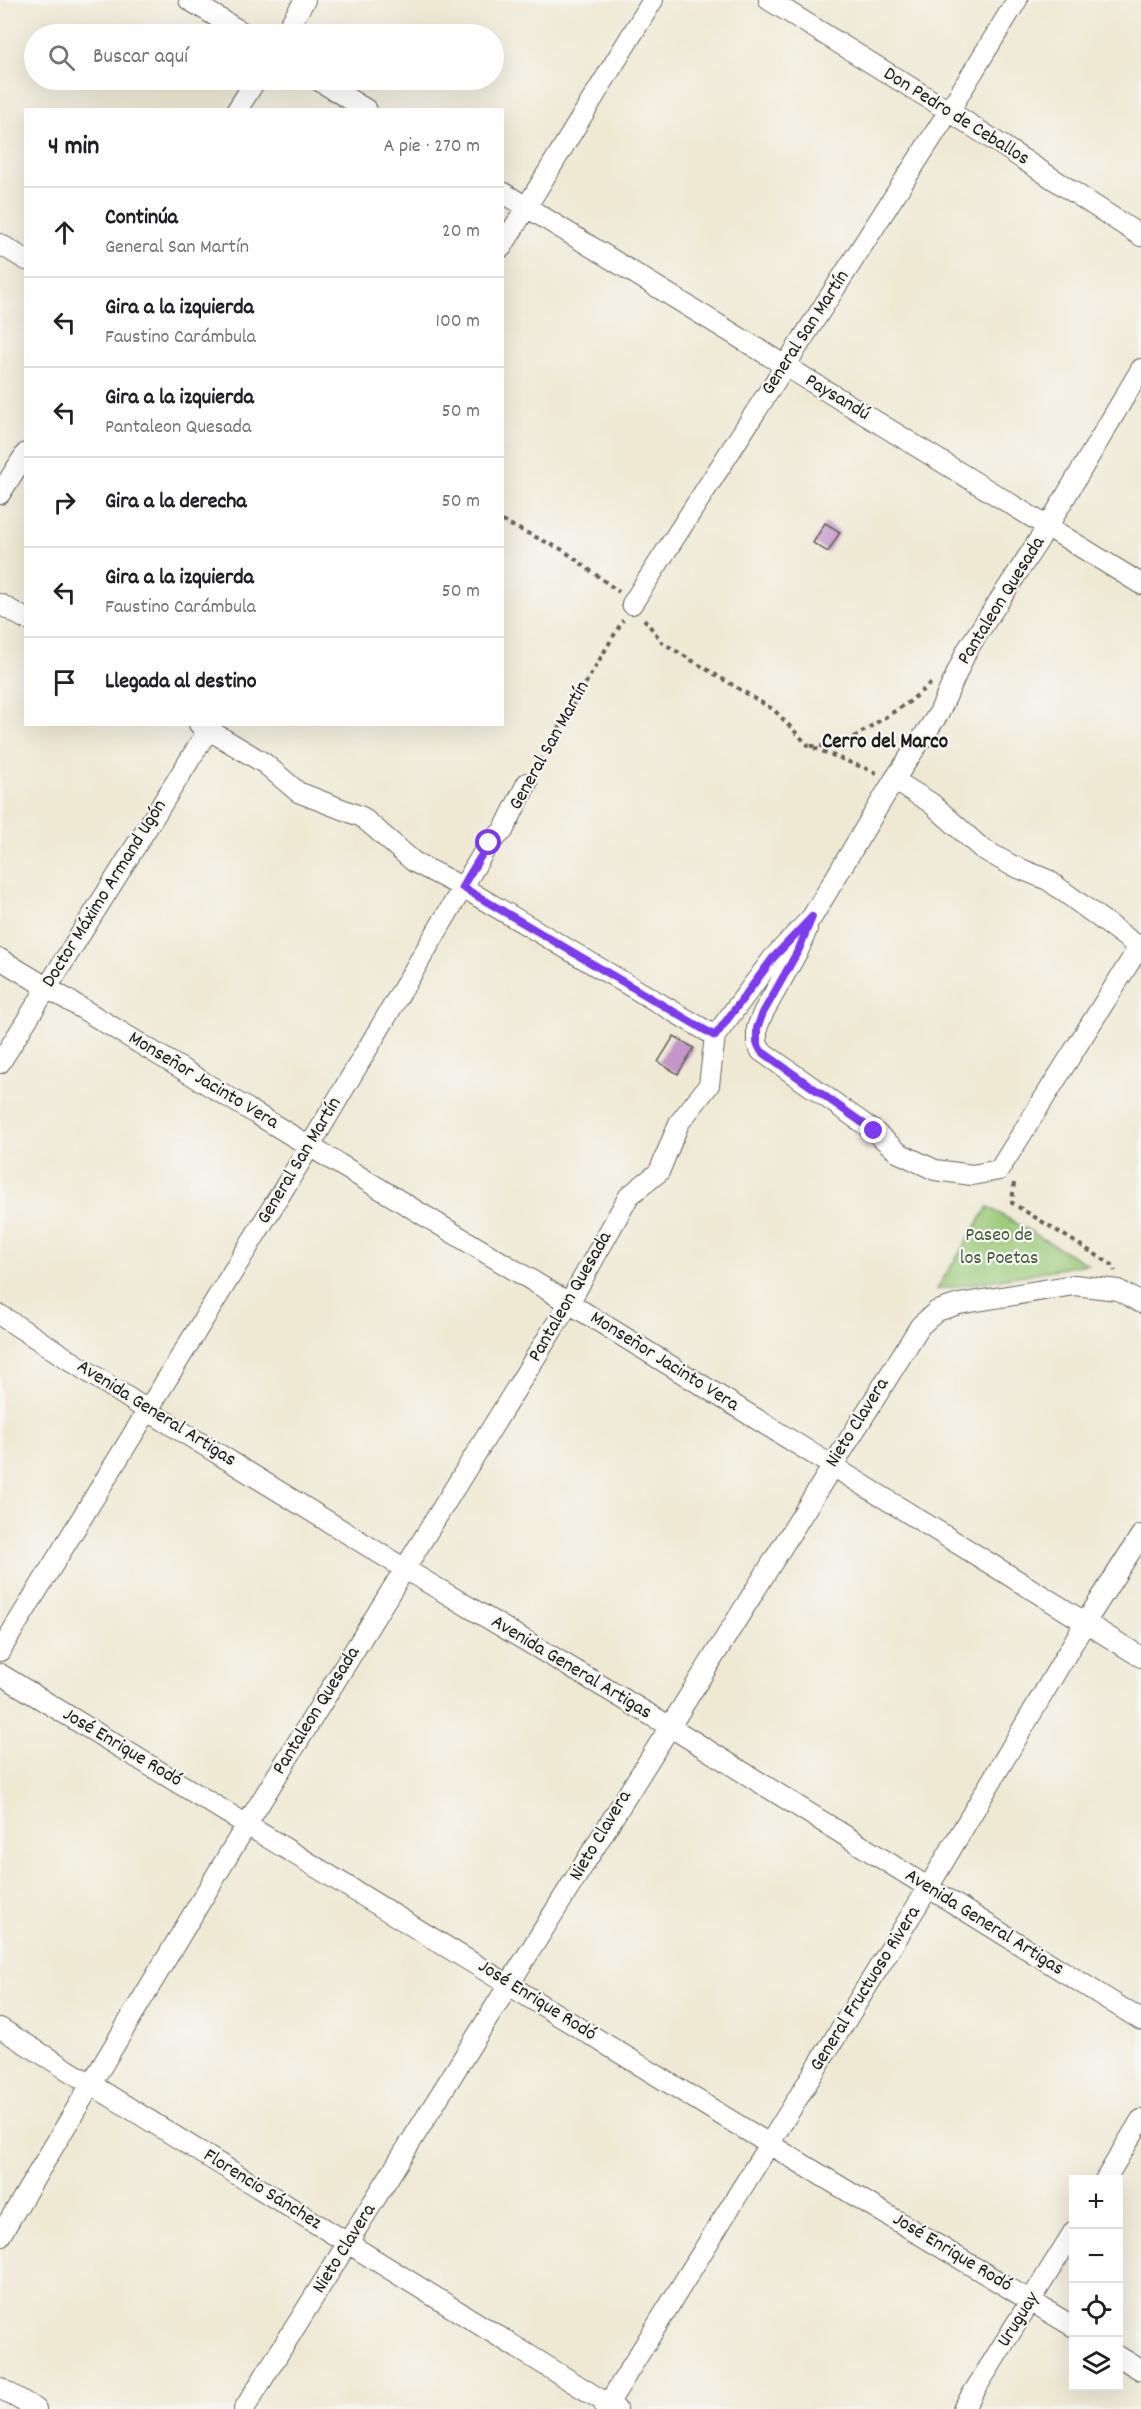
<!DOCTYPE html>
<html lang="es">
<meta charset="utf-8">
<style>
body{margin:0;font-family:Dekko,sans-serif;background:#f2f2f2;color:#202124}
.controls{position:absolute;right:18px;bottom:18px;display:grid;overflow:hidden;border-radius:0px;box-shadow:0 6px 24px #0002}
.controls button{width:54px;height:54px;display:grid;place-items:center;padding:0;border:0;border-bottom:2px solid #e0e0e0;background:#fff;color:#202124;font:30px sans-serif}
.stop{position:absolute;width:18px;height:18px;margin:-14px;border:4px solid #7c3aed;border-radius:50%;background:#fff}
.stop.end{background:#7c3aed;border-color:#fff;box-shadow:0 2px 6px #0008}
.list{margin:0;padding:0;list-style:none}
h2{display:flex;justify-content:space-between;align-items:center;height:78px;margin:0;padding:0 24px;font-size:26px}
h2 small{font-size:20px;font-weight:400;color:#757577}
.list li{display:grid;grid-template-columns:39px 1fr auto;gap:18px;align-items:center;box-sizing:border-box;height:90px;padding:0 24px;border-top:2px solid #e0e0e0}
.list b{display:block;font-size:22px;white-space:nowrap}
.list p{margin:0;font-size:20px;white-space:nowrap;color:#757577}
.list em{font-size:20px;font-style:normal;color:#757577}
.icon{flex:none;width:33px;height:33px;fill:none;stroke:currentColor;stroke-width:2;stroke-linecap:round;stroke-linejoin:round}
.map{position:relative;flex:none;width:1141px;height:2409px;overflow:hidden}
.search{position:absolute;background:#fff;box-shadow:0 6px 24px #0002;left:24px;top:24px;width:480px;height:66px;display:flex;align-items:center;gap:15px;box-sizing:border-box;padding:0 21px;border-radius:33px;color:#757577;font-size:22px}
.panel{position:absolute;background:#fff;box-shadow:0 6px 24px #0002;left:24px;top:108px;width:480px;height:618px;border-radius:0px}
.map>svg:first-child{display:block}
.green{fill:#9ac977;stroke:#5b724a;stroke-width:1.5}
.building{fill:#c495c8}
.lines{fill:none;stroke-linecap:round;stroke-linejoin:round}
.street-casing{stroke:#66645c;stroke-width:22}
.path{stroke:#66645c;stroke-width:4;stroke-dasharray:4.5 4.5;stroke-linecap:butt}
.street{stroke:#fff;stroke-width:20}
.route{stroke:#7c3aed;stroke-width:8}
.labels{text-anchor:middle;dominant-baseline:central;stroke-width:4.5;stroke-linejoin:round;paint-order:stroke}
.street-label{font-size:20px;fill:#1c1c1c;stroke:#f6f6f2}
.park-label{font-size:20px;fill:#48593c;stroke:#f6f6f2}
.neighbourhood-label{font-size:21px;font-weight:bold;fill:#1c1c1c;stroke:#f6f6f2}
</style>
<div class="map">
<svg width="1141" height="2409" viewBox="0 0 1141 2409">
<rect width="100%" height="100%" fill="#f6f6f2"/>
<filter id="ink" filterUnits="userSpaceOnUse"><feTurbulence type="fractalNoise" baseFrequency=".0167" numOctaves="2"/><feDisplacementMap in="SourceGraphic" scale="12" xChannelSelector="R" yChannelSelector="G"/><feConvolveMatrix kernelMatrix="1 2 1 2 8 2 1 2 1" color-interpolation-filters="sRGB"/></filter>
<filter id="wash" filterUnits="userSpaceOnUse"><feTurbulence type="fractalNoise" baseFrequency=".008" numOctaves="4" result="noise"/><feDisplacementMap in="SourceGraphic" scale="24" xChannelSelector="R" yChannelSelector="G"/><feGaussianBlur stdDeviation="1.35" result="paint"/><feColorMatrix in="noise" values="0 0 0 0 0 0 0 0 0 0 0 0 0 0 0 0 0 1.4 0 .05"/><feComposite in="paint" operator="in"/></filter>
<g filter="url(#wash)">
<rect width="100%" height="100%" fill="#efe9d4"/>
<path class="green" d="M988 1207 1087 1264 936 1290Z"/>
<g id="blocks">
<path class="building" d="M825 523 840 532 828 552 813 543Z
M674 1036 694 1048 678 1074 658 1062Z"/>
</g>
</g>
<g filter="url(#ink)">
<use href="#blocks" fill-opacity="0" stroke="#66645c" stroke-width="1.5"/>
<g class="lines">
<g class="street-casing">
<path id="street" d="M189 0 245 34
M769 0 949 111 1141 236
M284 34 305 0
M318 80 367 110
M237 110 256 80
M502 192 1141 584
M0 244 26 260
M502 247 653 0
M0 494 26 453
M0 604 26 619
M632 604 949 111 1017 0
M199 724 264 763 298 792 362 817 414 862 462 887 715 1036
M894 780 931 803 981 848 1011 865 1048 880 1139 947
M807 929 799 949 763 1013 757 1028V1043L761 1051 874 1131 899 1153 935 1170 972 1175 999 1170 1141 944
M0 959 569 1303 1141 1657
M0 1063 212 724
M0 1315 147 1410 405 1569 669 1726 1141 2020
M0 1651 310 1146 489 843 503 831 527 783
M0 1674 769 2144 1074 2327
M0 2028 616 2409
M1105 2180 1141 2120
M0 2236 247 1824 569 1303 629 1196 659 1172 679 1123 709 1085 715 1036 773 958 812 917 894 780 939 713 967 650 1048 526 1141 369
M1118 2356 1141 2370
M0 2388 36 2409
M244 2409 920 1326 937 1311 959 1304 1074 1285 1118 1290 1141 1303
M605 2409 928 1888 1085 1623 1141 1535
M963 2409 1074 2231"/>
</g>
<path class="path" d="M502 521 563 550 619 592
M644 619 663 643 774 710 809 746 877 773
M811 746H840L909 702 931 683
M535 769 623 620
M1014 1183 1012 1203 1114 1266 1115 1271"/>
<use href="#street" class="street"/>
</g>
</g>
<g class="lines" filter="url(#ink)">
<path class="route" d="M489 843 462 887 715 1036 773 958 812 917 799 949 763 1013 757 1028V1043L761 1051 874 1131"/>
</g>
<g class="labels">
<g class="street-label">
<text transform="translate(956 117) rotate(32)">Don Pedro de Ceballos</text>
<text transform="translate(806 333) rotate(-57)">General San Martín</text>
<text transform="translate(837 398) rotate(31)">Paysandú</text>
<text transform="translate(1002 601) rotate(-58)">Pantaleon Quesada</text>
<text transform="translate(550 746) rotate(-61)">General San Martín</text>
<text transform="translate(105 894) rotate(-58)">Doctor Máximo Armand Ugón</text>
<text transform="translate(203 1081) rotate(31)">Monseñor Jacinto Vera</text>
<text transform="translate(300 1161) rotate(-59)">General San Martín</text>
<text transform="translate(571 1297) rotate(-60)">Pantaleon Quesada</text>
<text transform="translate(664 1362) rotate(32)">Monseñor Jacinto Vera</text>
<text transform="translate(156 1414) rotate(32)">Avenida General Artigas</text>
<text transform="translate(858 1423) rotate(-58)">Nieto Clavera</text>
<text transform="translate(571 1668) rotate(31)">Avenida General Artigas</text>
<text transform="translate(317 1711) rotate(-58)">Pantaleon Quesada</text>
<text transform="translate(122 1748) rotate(31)">José Enrique Rodó</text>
<text transform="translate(601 1836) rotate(-59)">Nieto Clavera</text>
<text transform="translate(984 1923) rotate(32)">Avenida General Artigas</text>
<text transform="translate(866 1989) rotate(-58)">General Fructuoso Rivera</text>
<text transform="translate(537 2001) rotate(32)">José Enrique Rodó</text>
<text transform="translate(262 2190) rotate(32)">Florencio Sánchez</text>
<text transform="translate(345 2249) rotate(-58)">Nieto Clavera</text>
<text transform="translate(952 2253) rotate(31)">José Enrique Rodó</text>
<text transform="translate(1019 2320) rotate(-58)">Uruguay</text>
</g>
<g class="park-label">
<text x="999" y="1236">Paseo de<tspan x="999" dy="23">los Poetas</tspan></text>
</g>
<g class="neighbourhood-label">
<text x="885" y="743">Cerro del Marco</text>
</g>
</g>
</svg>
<div class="controls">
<button>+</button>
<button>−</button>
<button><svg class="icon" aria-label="locate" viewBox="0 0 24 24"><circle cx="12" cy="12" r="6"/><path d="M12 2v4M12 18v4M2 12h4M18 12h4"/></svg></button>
<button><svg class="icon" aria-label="layers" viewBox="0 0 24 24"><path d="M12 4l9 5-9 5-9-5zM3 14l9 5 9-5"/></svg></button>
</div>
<div class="stop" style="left:489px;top:843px"></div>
<div class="stop end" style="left:874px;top:1131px"></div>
<div class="search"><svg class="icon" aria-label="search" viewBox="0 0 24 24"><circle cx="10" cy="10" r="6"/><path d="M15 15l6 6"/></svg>Buscar aquí</div>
<section class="panel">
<h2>4 min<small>A pie · 270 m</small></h2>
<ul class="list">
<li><svg class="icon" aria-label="ahead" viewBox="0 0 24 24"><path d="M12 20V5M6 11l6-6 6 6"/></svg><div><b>Continúa</b><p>General San Martín</p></div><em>20 m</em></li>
<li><svg class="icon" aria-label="left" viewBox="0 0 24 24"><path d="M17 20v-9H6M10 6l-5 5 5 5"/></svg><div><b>Gira a la izquierda</b><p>Faustino Carámbula</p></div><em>100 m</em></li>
<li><svg class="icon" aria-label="left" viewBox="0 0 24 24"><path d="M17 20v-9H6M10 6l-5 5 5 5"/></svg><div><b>Gira a la izquierda</b><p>Pantaleon Quesada</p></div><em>50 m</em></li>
<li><svg class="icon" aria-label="right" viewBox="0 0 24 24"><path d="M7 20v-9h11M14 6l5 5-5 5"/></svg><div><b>Gira a la derecha</b></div><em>50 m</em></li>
<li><svg class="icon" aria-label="left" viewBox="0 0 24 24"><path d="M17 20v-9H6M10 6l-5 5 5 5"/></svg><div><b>Gira a la izquierda</b><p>Faustino Carámbula</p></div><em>50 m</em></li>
<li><svg class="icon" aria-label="arrive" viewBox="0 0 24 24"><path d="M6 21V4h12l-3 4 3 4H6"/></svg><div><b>Llegada al destino</b></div></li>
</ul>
</section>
</div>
